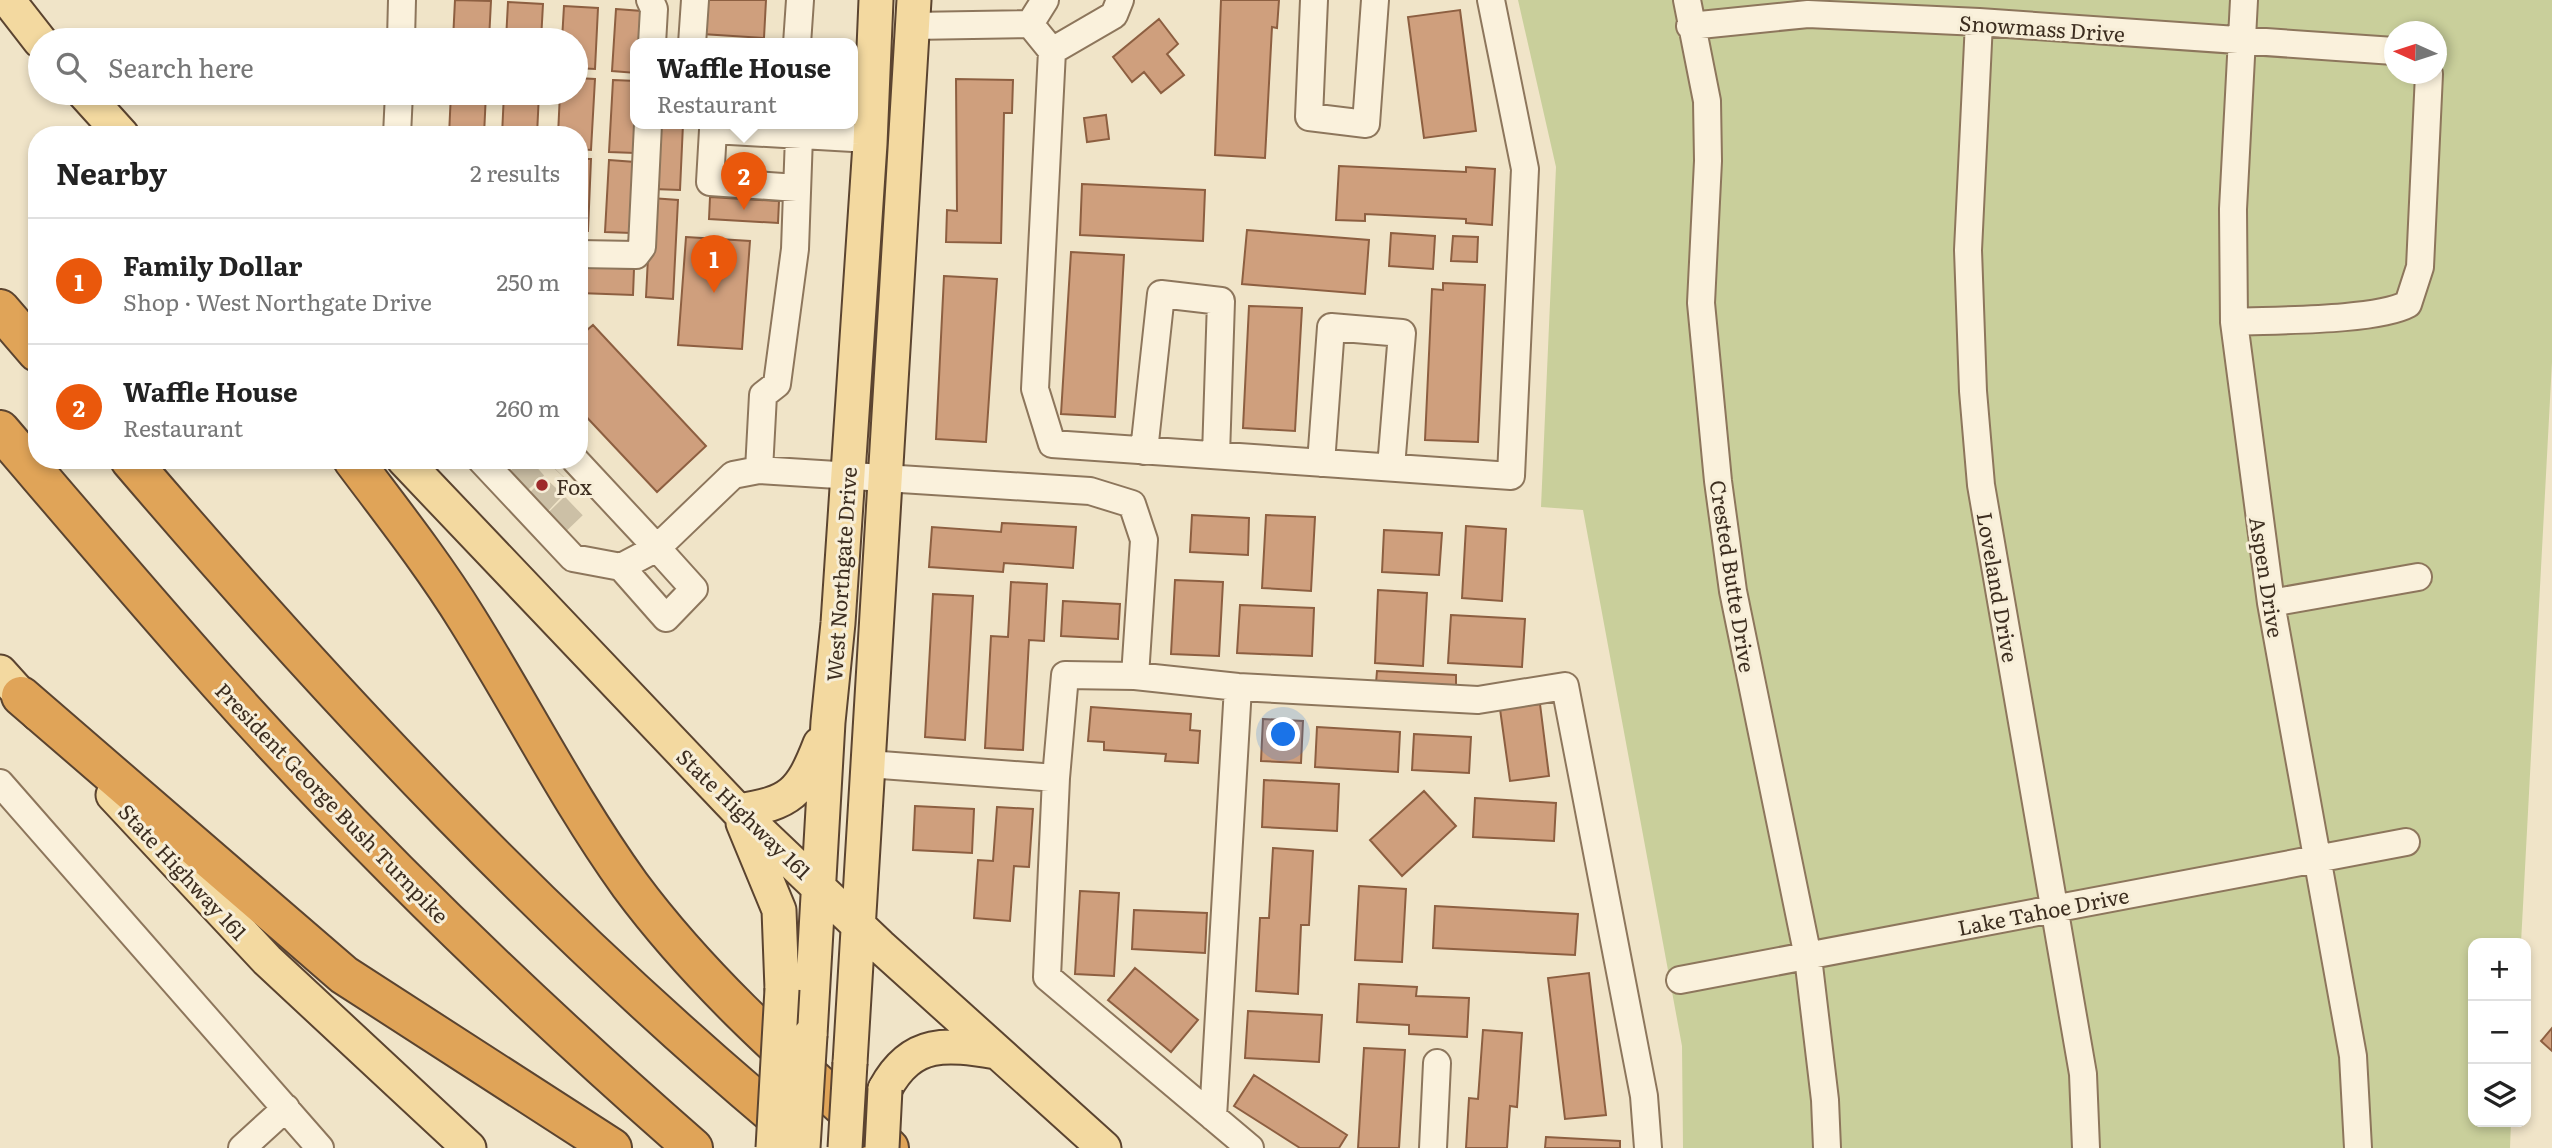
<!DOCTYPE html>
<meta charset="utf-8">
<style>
body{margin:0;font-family:Literata,serif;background:#f2f2f2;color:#222}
.controls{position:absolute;right:21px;bottom:21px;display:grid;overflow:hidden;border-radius:14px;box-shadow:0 4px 10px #0003}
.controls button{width:63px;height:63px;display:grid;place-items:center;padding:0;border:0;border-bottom:2px solid #e0e0e0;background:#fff;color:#222;font:35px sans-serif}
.compass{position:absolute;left:2384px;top:21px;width:63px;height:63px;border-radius:50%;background:#fff;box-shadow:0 4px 10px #0003;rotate:273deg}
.you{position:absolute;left:1284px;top:735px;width:24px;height:24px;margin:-18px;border:5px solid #fff;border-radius:50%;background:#1a73e8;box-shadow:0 0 0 10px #1a73e833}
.badge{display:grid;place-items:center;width:46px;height:46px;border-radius:50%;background:#ea580c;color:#fff;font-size:23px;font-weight:700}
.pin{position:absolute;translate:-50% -58px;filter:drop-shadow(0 2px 4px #0008)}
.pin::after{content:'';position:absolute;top:37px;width:24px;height:21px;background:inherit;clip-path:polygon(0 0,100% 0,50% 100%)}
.popup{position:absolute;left:630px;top:38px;width:228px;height:91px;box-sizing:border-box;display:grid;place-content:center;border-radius:14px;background:#fff;filter:drop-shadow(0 2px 5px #0005);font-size:23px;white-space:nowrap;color:#767676}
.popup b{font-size:26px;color:#222}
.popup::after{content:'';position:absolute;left:50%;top:100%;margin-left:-14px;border:14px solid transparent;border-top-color:#fff}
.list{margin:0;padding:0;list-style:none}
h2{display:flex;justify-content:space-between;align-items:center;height:91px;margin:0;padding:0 28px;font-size:30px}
h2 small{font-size:23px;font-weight:400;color:#767676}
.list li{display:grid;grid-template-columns:46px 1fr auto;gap:21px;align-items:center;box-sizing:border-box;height:126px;padding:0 28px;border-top:2px solid #e0e0e0}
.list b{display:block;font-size:26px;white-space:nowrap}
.list p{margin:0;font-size:23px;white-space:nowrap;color:#767676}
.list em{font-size:23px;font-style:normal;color:#767676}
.icon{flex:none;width:38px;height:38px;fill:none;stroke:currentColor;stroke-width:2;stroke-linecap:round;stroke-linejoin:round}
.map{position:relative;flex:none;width:2552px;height:1148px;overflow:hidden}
.search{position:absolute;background:#fff;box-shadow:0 4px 10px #0003;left:28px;top:28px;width:560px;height:77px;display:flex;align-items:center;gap:18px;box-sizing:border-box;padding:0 24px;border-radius:38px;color:#767676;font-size:26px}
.panel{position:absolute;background:#fff;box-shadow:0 4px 10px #0003;left:28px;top:126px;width:560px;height:343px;border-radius:28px}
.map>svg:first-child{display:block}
.green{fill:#c9cf9b;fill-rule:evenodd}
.building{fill:#cf9f7d;stroke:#8d5f41;stroke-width:2}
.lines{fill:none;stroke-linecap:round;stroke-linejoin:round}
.minor-tunnel{stroke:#ccc0a6;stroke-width:26;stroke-dasharray:26 13;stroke-linecap:butt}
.minor-casing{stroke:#8d765c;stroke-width:30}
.major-casing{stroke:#5b4430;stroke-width:37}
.highway-casing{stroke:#5b4430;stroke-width:42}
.minor{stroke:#faf1dc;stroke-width:26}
.major{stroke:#f3d9a0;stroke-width:33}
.highway{stroke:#e0a458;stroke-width:38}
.major-bridge-casing{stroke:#5b4430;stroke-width:37;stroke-linecap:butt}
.major-bridge{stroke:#f3d9a0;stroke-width:33}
.poi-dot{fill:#9e2a2b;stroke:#f7eed8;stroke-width:2.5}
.labels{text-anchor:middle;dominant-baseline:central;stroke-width:6;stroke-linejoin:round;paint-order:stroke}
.street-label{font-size:21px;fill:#3d2e20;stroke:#f7eed8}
.poi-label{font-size:21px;fill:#3d2e20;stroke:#f7eed8;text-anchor:start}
</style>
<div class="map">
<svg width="2552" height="1148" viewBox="0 0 2552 1148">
<rect width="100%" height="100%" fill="#f0e4c8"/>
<path class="green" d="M1518 0H2552V362L2521 943H2473V1122H2511L2510 1148H1683L1682 1046 1583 510 1541 507 1556 167ZM2394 32H2436V74H2394Z"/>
<path class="building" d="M455 0 491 1 489 40H453Z
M704 0H766L764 38 702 34Z
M1221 0H1279L1277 28 1272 27 1265 158 1215 155Z
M508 2 543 4 541 40H506Z
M564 6 598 8 595 69 576 68V40H562Z
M616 9 642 11 640 44H636V73L612 71Z
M1460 10 1476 131 1424 138 1408 17Z
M1159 19 1178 44 1167 54 1184 75 1161 93 1144 72 1132 82 1113 57Z
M576 78 595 79 591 150 579 149V135H558L560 93H576Z
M956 79 1013 80 1012 113H1004L1001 243 946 242 947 210 957 211Z
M613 80 636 81 635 153 609 152Z
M451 93H486L484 135H449Z
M504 93H539L537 135H502Z
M1106 115 1109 139 1087 142 1084 118Z
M656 124H683L680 190 653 189Z
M579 159H591L588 231 579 230Z
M609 160 635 162 631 233 605 232Z
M1339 166 1466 172V167L1495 169 1492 225 1466 223V219L1365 214V221L1336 220Z
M1082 184 1205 190 1203 241 1080 235Z
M710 197 779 201 778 223 709 219Z
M651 198 678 200 673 299 646 297Z
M1247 230 1369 240 1365 294 1242 284Z
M1391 233 1435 236 1433 269 1389 266Z
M1453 236 1478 237 1477 262 1451 261Z
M686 237 750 241 742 349 678 345Z
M1071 252 1124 255 1115 417 1061 414Z
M579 266 634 269 633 295 579 293Z
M944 276 997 279 986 442 936 439Z
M1443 283 1485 285 1478 442 1425 440 1432 289 1443 290Z
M1249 306 1302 308 1295 431 1243 428Z
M593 325 706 446 657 492 579 409V337Z
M1192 515 1249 518 1248 555 1190 552Z
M1266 515 1315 517 1311 591 1262 588Z
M1002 523 1076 527 1073 568 1004 563 1003 572 929 567 932 527 1001 532Z
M1466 526 1506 529 1502 601 1462 598Z
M1384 530 1442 533 1439 575 1382 572Z
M1175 580 1223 582 1219 656 1171 654Z
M1011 582 1047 584 1044 641 1029 640 1023 750 985 748 991 636 1008 637Z
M1378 590 1427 593 1423 666 1375 663Z
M933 594 973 596 965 740 925 737Z
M1063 601 1120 604 1118 639 1061 636Z
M1240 605 1314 608 1312 656 1237 653Z
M1451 615 1525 619 1522 667 1448 663Z
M1377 671 1456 675V687L1376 683Z
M1540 704 1549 776 1510 781 1500 709Z
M1091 707 1191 714 1190 730 1200 731 1198 763 1165 761 1166 754 1104 750V742L1088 741Z
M1263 719 1303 721 1301 763 1261 761Z
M1317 727 1400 732 1398 772 1315 767Z
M1414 734 1471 737 1469 773 1412 770Z
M1264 780 1339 784 1337 831 1262 827Z
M1424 791 1456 826 1402 876 1370 840Z
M1475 798 1556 803 1554 841 1473 837Z
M915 806 974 809 972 853 913 850Z
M997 807 1033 809 1029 867 1014 866 1010 921 974 918 978 860 993 861Z
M1273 848 1313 851 1309 925H1301L1298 994 1256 991 1260 918H1269Z
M1359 886 1406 889 1402 962 1355 960Z
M1080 891 1119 893 1114 976 1075 974Z
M1435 906 1578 914 1575 955 1433 948Z
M1134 910 1207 913 1205 953 1132 949Z
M1135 968 1198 1020 1171 1052 1108 1000Z
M1589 973 1606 1115 1565 1119 1548 978Z
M1359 984 1417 987 1416 996 1469 998 1467 1037 1409 1034V1025L1357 1022Z
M1248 1011 1322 1015 1319 1062 1245 1058Z
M2552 1028V1051L2541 1041Z
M1483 1030 1522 1033 1517 1107 1510 1106 1507 1148H1466L1469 1098 1478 1099Z
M1364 1048 1405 1050 1399 1148H1358Z
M1254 1075 1347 1135 1339 1148H1300L1234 1106Z
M1546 1137 1620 1141V1148H1545Z"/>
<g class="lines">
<path class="minor-tunnel" d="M516 483 542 460
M536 505 563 476
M555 524 583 497"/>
<g class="minor-casing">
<path id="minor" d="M650 0 654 9 652 44
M1314 0 1309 117 1366 124 1375 0
M1687 0 1707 101 1708 161 1701 303 1718 481 1733 591 1808 957 1825 1100 1827 1148
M2244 0 2233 209 2234 322 2271 603 2353 1056 2358 1148
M1979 22 1968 250 1973 391 1981 485 2083 1074 2086 1148
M1030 24 1052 51 1035 389 1052 444 1511 476 1525 169 1491 0
M1030 24 1045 0
M912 26 1030 24
M1690 26 1808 14 1979 22 2394 51
M401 40 402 0
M692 44 695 0
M797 44 800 0
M1052 51 1114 15 1120 0
M797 124 799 136 795 249 777 384 763 395 759 470 1090 491 1132 504 1144 540 1135 676 1238 687 1478 700 1565 686 1644 1096 1648 1148
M397 135 399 93
M797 188 710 182 713 130 870 139
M579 254 636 255 642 247 648 124
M2234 322C2274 320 2377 321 2408 304L2420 267 2429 74
M1144 451 1161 294 1221 301 1216 455
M481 460 573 558 621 567 666 618 694 589 657 548 621 567
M575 460 657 548 733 475 759 470
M1321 463 1331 327 1402 333 1391 467
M2271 603 2418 577
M868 764 1056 778 1047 977 1250 1148
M1056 778 1065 675 1135 676
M0 783 320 1148
M1680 980 2406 842
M1213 1117 1238 687
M242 1148 286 1108
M1433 1148 1437 1063"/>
</g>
<g class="major-casing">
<path id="major" d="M8 0 40 41
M84 93 122 135
M404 460 738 811 880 946 1104 1148
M0 672 38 714
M113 795 267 960 469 1148
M738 811C791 803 801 793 820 744
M743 823 779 910 782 989
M810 1035 828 722 838 623 870 144 876 0
M850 1063 914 0
M885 1089C912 1039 947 1044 996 1052"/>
</g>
<g class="highway-casing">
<path id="highway" d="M0 309 37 352
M0 430C72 514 144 599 218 682 366 848 526 1002 693 1148
M130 460C337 702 554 933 800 1137
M353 460C392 512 433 564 467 619 522 707 569 800 630 885 704 985 797 1065 889 1148
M21 696 344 975 612 1148"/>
</g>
<use href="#minor" class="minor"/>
<use href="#major" class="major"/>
<use href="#highway" class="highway"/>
<g class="major-bridge-casing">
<path id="major-bridge" d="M773 1148 782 989
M803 1148 810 1035
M845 1148 850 1063
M882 1148 885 1089"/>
</g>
<use href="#major-bridge" class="major-bridge"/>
</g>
<circle class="poi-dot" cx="542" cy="485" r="7"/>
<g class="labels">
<g class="street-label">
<text transform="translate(2042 27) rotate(4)">Snowmass Drive</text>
<text transform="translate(840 574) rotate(-86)">West Northgate Drive</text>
<text transform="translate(1734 576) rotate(81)">Crested Butte Drive</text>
<text transform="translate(2268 577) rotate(81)">Aspen Drive</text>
<text transform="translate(1999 587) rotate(80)">Loveland Drive</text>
<text transform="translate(333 802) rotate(46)">President George Bush Turnpike</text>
<text transform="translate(745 813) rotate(44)">State Highway 161</text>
<text transform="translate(184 871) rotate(47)">State Highway 161</text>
<text transform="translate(2043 910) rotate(-11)">Lake Tahoe Drive</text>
</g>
<g class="poi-label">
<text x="556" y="485">Fox</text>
</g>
</g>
</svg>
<div class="controls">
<button>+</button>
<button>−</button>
<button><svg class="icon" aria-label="layers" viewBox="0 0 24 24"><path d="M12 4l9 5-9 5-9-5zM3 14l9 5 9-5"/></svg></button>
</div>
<svg class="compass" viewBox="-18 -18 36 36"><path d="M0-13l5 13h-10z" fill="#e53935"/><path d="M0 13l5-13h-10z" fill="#767676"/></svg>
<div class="you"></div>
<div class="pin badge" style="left:714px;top:293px">1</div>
<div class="pin badge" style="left:744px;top:210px">2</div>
<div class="popup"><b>Waffle House</b>Restaurant</div>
<div class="search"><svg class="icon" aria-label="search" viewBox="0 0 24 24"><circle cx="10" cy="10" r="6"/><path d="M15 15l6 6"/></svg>Search here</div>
<section class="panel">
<h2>Nearby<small>2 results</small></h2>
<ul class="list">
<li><span class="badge">1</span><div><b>Family Dollar</b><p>Shop · West Northgate Drive</p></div><em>250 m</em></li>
<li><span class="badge">2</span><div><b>Waffle House</b><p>Restaurant</p></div><em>260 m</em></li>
</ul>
</section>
</div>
